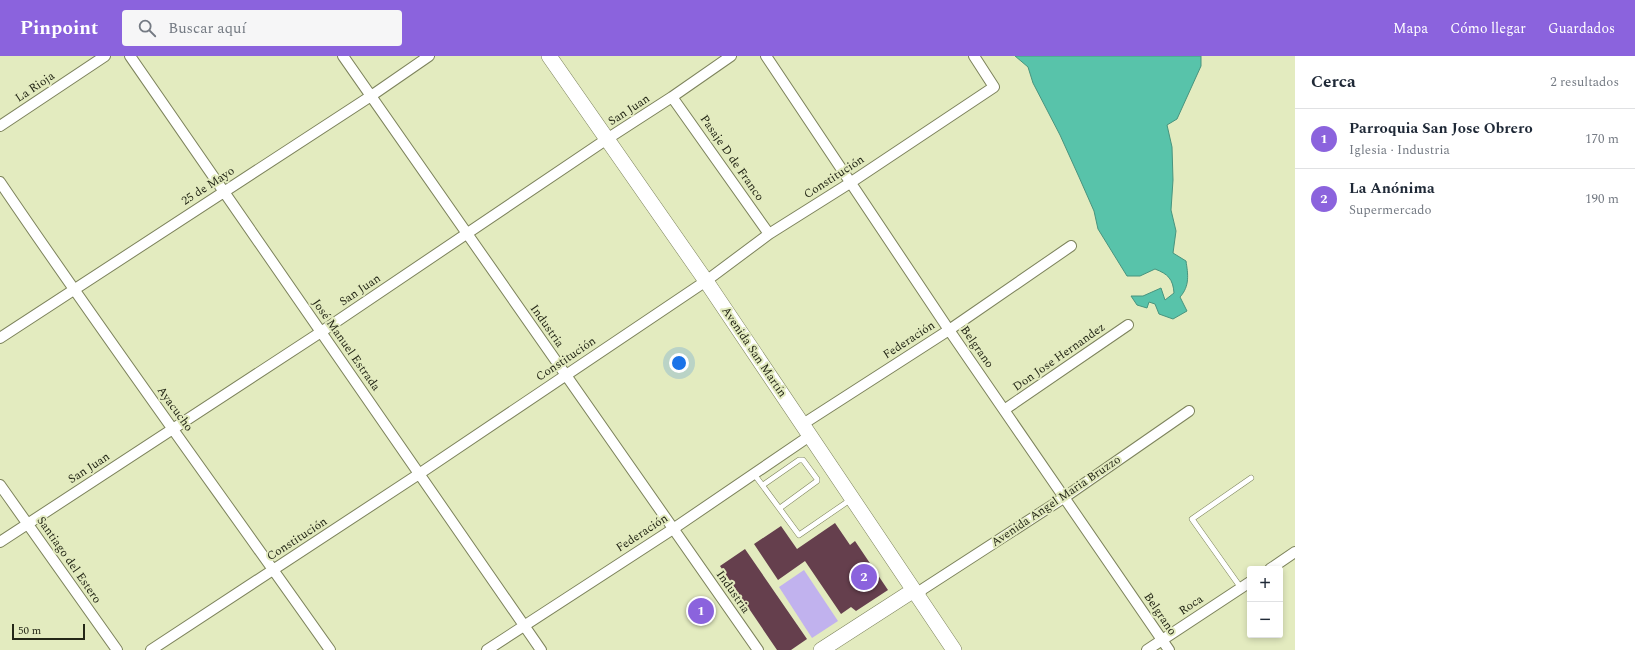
<!DOCTYPE html>
<html lang="es">
<meta charset="utf-8">
<style>
body{margin:0;font-family:Spectral,serif;background:#f6f6f7;color:#1f2937}
.controls{position:absolute;right:12px;bottom:12px;display:grid;overflow:hidden;border-radius:4px;box-shadow:0 2px 6px #0003}
.controls button{width:36px;height:36px;display:grid;place-items:center;padding:0;border:0;border-bottom:1px solid #e0e1e3;background:#fff;color:#1f2937;font:20px sans-serif}
.scale{position:absolute;left:12px;bottom:10px;width:73px;box-sizing:border-box;padding-left:4px;border:2px solid #242717;border-top:0;font-size:11px;line-height:14px;white-space:nowrap;color:#242717;-webkit-text-stroke:3px #e3ebbf;paint-order:stroke}
.you{position:absolute;left:679px;top:307px;width:14px;height:14px;margin:-10px;border:3px solid #fff;border-radius:50%;background:#1a73e8;box-shadow:0 0 0 6px #1a73e833}
.badge{display:grid;place-items:center;width:26px;height:26px;border-radius:50%;background:#8b63dd;color:#fff;font-size:13px;font-weight:700}
.pin{position:absolute;translate:-50% -50%;border:2px solid #fff;box-shadow:0 1px 4px #0006}
.list{margin:0;padding:0;list-style:none}
h2{display:flex;justify-content:space-between;align-items:center;height:52px;margin:0;padding:0 16px;font-size:17px}
h2 small{font-size:13px;font-weight:400;color:#747a83}
.list li{display:grid;grid-template-columns:26px 1fr auto;gap:12px;align-items:center;box-sizing:border-box;height:60px;padding:0 16px;border-top:1px solid #e0e1e3}
.list b{display:block;font-size:15px;white-space:nowrap}
.list p{margin:0;font-size:13px;white-space:nowrap;color:#747a83}
.list em{font-size:13px;font-style:normal;color:#747a83}
.icon{flex:none;width:22px;height:22px;fill:none;stroke:currentColor;stroke-width:2;stroke-linecap:round;stroke-linejoin:round}
.map{position:relative;flex:none;width:1295px;height:594px;overflow:hidden}
header{display:flex;align-items:center;gap:24px;box-sizing:border-box;height:56px;padding:0 20px;background:#8b63dd;color:#fff}
header strong{font-size:19px}
nav{display:flex;gap:22px;margin-inline-start:auto;font-size:14px}
.search{width:280px;height:36px;background:#f6f6f7;display:flex;align-items:center;gap:10px;box-sizing:border-box;padding:0 14px;border-radius:4px;color:#747a83;font-size:15px}
main{display:flex}
aside{flex:1;background:#fff}
.map>svg:first-child{display:block}
.green{fill:#c1b2ee}
.water{fill:#58c3aa;stroke:#48947e}
.building{fill:#653f4d}
.lines{fill:none;stroke-linecap:round;stroke-linejoin:round}
.lane-casing{stroke:#7d835c;stroke-width:6}
.street-casing{stroke:#7d835c;stroke-width:12}
.secondary-casing{stroke:#7d835c;stroke-width:16}
.lane{stroke:#fff;stroke-width:5}
.street{stroke:#fff;stroke-width:10}
.secondary{stroke:#fff;stroke-width:15}
.labels{text-anchor:middle;dominant-baseline:central;stroke-width:4;stroke-linejoin:round;paint-order:stroke}
.street-label{font-size:12px;fill:#242717;stroke:#e3ebbf}
</style>
<header>
<strong>Pinpoint</strong>
<div class="search"><svg class="icon" aria-label="search" viewBox="0 0 24 24"><circle cx="10" cy="10" r="6"/><path d="M15 15l6 6"/></svg>Buscar aquí</div>
<nav><a>Mapa</a><a>Cómo llegar</a><a>Guardados</a></nav>
</header>
<main>
<div class="map">
<svg width="1295" height="594" viewBox="0 0 1295 594">
<rect width="100%" height="100%" fill="#e3ebbf"/>
<path class="green" d="M804 514 838 565 812 582 779 531Z"/>
<path class="water" d="M1015 0H1201V10L1177 63 1167 69 1172 91 1173 124 1171 154 1176 175 1173 197 1186 205C1188 218 1190 230 1180 241L1187 255 1173 263 1159 258 1155 248 1149 246 1147 252 1137 249 1131 240H1143L1161 232 1165 244 1174 237C1173 223 1168 218 1155 213L1140 220H1127L1098 173 1094 155 1079 121 1060 79 1033 27 1028 11Z"/>
<path class="building" d="M835 467 850 489 855 485 888 534 856 555 851 551 841 558 805 505 778 524 754 488 781 470 797 493Z
M745 493 807 583 791 594H777L720 510Z"/>
<g class="lines">
<g class="lane-casing">
<path id="lane" d="M754 418 799 479 850 444
M763 429 799 404H803L817 423V425L780 452
M1241 532 1192 463 1251 422"/>
</g>
<g class="street-casing">
<path id="street" d="M130 0 541 594
M343 0 758 594
M766 0 949 274 1169 594
M672 41 769 178
M0 70 105 0
M0 126C107 284 220 438 330 594
M0 282 371 40 429 0
M1004 354 1128 269
M803 368 949 274 1071 190
M0 429 117 594
M0 486 321 276 607 83 672 41 731 0
M1270 513 1295 496
M918 539 923 533 1065 441 1189 355
M151 594 419 418 706 225 769 178 850 127 994 31 974 0
M487 594 673 473 811 379
M1147 594 1250 526"/>
</g>
<g class="secondary-casing">
<path id="secondary" d="M549 0 706 225 954 594
M821 594 914 534"/>
</g>
<use href="#lane" class="lane"/>
<use href="#street" class="street"/>
<use href="#secondary" class="secondary"/>
</g>
<g class="labels">
<g class="street-label">
<text transform="translate(35 31) rotate(-34)">La Rioja</text>
<text transform="translate(629 54) rotate(-33)">San Juan</text>
<text transform="translate(732 102) rotate(55)">Pasaje D de Franco</text>
<text transform="translate(834 121) rotate(-33)">Constitución</text>
<text transform="translate(208 130) rotate(-33)">25 de Mayo</text>
<text transform="translate(360 234) rotate(-34)">San Juan</text>
<text transform="translate(547 270) rotate(55)">Industria</text>
<text transform="translate(909 284) rotate(-33)">Federación</text>
<text transform="translate(346 289) rotate(55)">José Manuel Estrada</text>
<text transform="translate(977 291) rotate(55)">Belgrano</text>
<text transform="translate(754 296) rotate(56)">Avenida San Martín</text>
<text transform="translate(1059 301) rotate(-35)">Don Jose Hernandez</text>
<text transform="translate(566 303) rotate(-34)">Constitución</text>
<text transform="translate(175 353) rotate(54)">Ayacucho</text>
<text transform="translate(89 412) rotate(-33)">San Juan</text>
<text transform="translate(1056 445) rotate(-34)">Avenida Angel Maria Bruzzo</text>
<text transform="translate(642 477) rotate(-33)">Federación</text>
<text transform="translate(297 483) rotate(-33)">Constitución</text>
<text transform="translate(69 504) rotate(55)">Santiago del Estero</text>
<text transform="translate(733 536) rotate(55)">Industria</text>
<text transform="translate(1191 549) rotate(-34)">Roca</text>
<text transform="translate(1160 558) rotate(56)">Belgrano</text>
</g>
</g>
</svg>
<div class="controls">
<button>+</button>
<button>−</button>
</div>
<div class="scale">50 m</div>
<div class="you"></div>
<div class="pin badge" style="left:701px;top:555px">1</div>
<div class="pin badge" style="left:864px;top:521px">2</div>
</div>
<aside>
<h2>Cerca<small>2 resultados</small></h2>
<ul class="list">
<li><span class="badge">1</span><div><b>Parroquia San Jose Obrero</b><p>Iglesia · Industria</p></div><em>170 m</em></li>
<li><span class="badge">2</span><div><b>La Anónima</b><p>Supermercado</p></div><em>190 m</em></li>
</ul>
</aside>
</main>
